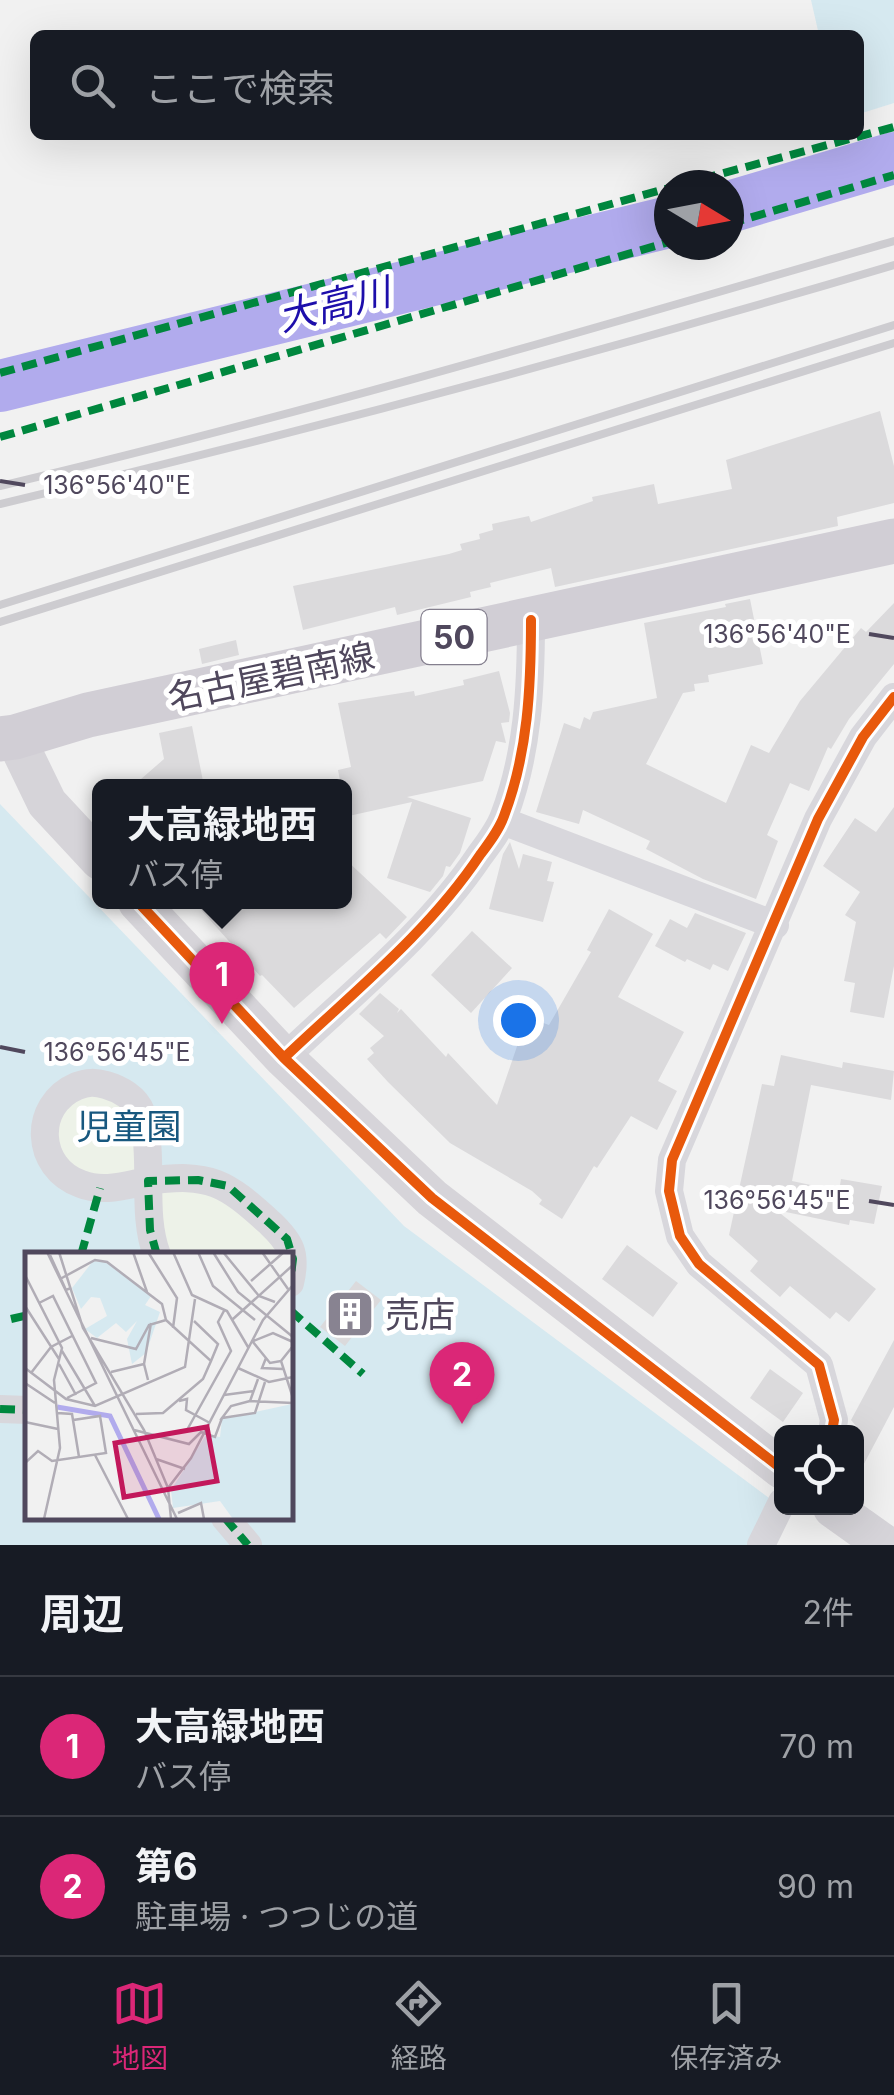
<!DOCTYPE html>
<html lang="ja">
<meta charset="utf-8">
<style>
body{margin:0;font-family:Inter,"Noto Sans JP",sans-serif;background:#20242c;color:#f1f3f6}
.controls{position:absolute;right:30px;bottom:30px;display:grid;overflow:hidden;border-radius:15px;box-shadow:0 10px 40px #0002}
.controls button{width:90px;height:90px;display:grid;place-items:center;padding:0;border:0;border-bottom:2px solid #363941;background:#171b24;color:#f1f3f6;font:50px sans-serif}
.compass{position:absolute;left:654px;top:170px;width:90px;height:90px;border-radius:50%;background:#171b24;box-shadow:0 10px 40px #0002;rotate:100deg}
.you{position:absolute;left:518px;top:1020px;width:35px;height:35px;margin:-25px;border:8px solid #fff;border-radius:50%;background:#1a73e8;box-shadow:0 0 0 15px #1a73e833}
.badge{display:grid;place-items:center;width:65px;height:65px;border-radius:50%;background:#db2777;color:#fff;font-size:32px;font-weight:700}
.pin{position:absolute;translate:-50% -82px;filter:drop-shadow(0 2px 5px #0008)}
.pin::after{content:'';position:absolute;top:52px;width:35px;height:30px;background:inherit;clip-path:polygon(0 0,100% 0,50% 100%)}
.popup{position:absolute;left:92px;top:779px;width:260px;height:130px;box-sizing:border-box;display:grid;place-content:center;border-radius:15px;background:#171b24;filter:drop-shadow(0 2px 8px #0005);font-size:32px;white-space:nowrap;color:#9ea1a6}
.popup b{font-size:38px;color:#f1f3f6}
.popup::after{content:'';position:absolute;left:50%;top:100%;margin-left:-20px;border:20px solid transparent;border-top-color:#171b24}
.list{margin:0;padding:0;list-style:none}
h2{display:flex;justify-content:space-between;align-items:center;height:130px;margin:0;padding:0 40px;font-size:42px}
h2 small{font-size:32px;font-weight:400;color:#9ea1a6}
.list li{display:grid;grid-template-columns:65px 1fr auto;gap:30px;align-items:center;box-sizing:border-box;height:140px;padding:0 40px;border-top:2px solid #363941}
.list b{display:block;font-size:38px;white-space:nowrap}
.list p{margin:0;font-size:32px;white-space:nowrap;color:#9ea1a6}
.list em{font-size:32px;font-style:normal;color:#9ea1a6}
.icon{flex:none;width:55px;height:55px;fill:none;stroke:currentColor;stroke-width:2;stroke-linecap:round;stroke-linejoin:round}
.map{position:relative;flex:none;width:894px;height:1545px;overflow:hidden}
.search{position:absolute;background:#171b24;box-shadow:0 10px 40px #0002;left:30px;right:30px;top:30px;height:110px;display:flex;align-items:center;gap:25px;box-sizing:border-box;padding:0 35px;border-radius:15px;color:#9ea1a6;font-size:38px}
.sheet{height:410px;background:#171b24}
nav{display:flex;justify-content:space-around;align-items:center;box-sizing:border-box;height:140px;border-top:2px solid #363941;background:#171b24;font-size:28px;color:#9ea1a6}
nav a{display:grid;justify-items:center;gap:5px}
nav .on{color:#db2777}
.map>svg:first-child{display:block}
.green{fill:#d6e9f0;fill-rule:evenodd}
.sand{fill:#edf2e8}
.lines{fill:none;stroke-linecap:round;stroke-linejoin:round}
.river{stroke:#b1abed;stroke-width:52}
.building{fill:#dbdadc}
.street{stroke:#d8d7dc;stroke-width:28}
.secondary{stroke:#d6d4d9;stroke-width:40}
.primary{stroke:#d1ced5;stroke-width:45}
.rail{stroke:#cdccd0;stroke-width:8}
.quiet{stroke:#00873e;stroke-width:8;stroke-dasharray:15 8;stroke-linecap:butt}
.cycleway-casing{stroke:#fff;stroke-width:16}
.cycleway{stroke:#e8590c;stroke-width:10}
.ticks{fill:none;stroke:#50485d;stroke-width:4}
.labels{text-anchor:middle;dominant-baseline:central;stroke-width:10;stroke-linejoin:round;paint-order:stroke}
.shield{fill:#fff;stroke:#847f8e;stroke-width:2.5}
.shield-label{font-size:32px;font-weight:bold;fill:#50485d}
.street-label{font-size:35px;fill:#50485d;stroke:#fff}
.park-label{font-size:35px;fill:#18587f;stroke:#fff}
.poi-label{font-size:35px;fill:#50485d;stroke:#fff;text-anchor:start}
.water-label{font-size:38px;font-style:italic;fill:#1d0eab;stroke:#fff}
.inset-river{fill:none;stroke:#b1abed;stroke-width:5}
.inset-road{fill:none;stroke:#b1adb6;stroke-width:2.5}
.view{fill:#c2185b;fill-opacity:0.15;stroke:#c2185b;stroke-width:5}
.inset-edge{fill:none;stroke:#50485d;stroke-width:5}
.ticks-label{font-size:25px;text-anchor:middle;fill:#50485d;stroke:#fff;stroke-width:10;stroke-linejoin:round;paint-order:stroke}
</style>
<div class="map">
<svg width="894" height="1545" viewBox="0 0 894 1545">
<rect width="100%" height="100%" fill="#f1f1f1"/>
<path class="green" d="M811 0H894V103L859 114V35H819Z
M0 804 404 1226 769 1498 748 1545H0ZM28 1255H290V1518H28Z"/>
<path class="sand" d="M94 1091 131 1112 140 1167 133 1178H79L50 1138 57 1112Z
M165 1187H211L285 1255H164L155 1202Z"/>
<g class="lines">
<path class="river" d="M729 207 894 158
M0 386 669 222"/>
</g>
<path class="building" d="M880 411 894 466V503L837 517 838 526 555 587 551 568 490 583 491 587 470 592 471 597 397 615 395 607 303 630 293 586 449 554 462 550 460 544 480 539 479 534 493 530 492 524 529 516 531 522 593 501 592 497 654 484 658 504 732 489 726 460Z
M750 599 763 664 708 675 709 682 694 684 695 691 683 693 646 764 726 803 751 745 769 753 800 701 861 628 866 632 894 603V664L849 719 831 749 828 747 809 791 790 783 767 835 778 841 756 899 703 879 646 849 650 841 583 810 579 824 536 812 564 723 580 729 584 717 590 720 593 712 657 698 644 623 726 607 725 604Z
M236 640 239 655 202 664 199 649Z
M499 671 510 713 509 722 501 723 506 743 496 741 483 781 407 797 471 818 460 853 450 867 446 866 443 876 430 892 387 878 412 802 344 817V786H341L338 770 351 767 338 703 414 691 415 696 464 685 463 680Z
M192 726 204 786H133L164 759 159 733Z
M894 807V966L884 1018 850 1012 855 983 844 981 856 922 845 915 860 892 823 866 855 818 876 832Z
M510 842 519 869 523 854 552 862 547 881 554 882 543 922 489 909 503 854Z
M344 858 407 917 386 939 380 933 294 1008 262 975 260 976 194 902H344Z
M609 909 653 934 618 997 684 1032 658 1081 677 1091 657 1130 631 1116 597 1168 594 1166 562 1219 539 1204 542 1200 532 1191 450 1143 388 1082 367 1059 374 1053 370 1048 384 1036 359 1014 380 993 399 1009 397 1013 401 1009 446 1057 448 1053 497 1105 527 1017 549 1025 591 952 587 950Z
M695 913 746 933 728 971 713 964 710 970 687 959 685 962 655 946 670 919 687 928Z
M472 931 512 968 471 1013 431 975Z
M781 1055 842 1068 843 1062 894 1071 891 1100 811 1085 792 1181 839 1191 841 1179 882 1186 874 1224 850 1220 849 1225 776 1210 876 1289 849 1322 836 1312 830 1319 790 1286 780 1297 750 1271 758 1261 729 1235 762 1084 774 1086Z
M627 1245 678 1283 653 1317 602 1279Z
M356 1281 381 1300 345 1346 320 1327Z
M894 1340V1407L856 1479V1426L851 1420Z
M770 1369 803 1393 783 1422 750 1398Z"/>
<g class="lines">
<path class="street" d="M503 821 775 925
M284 1058C352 993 427 934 480 855 489 843 499 830 504 816 528 753 531 687 531 620
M157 1255C140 1210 156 1157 141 1112 136 1098 120 1089 106 1085 95 1082 88 1082 77 1086 32 1105 35 1168 81 1184 103 1193 126 1185 148 1181 210 1172 226 1183 270 1223 291 1243 297 1254 290 1283
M0 1409 28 1410
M832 1432 834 1420 819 1365 699 1264 680 1236 669 1191 672 1160 818 819 863 737 894 697
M225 1518 248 1545
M761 1545 782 1502"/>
<path class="secondary" d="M15 737 47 803 100 860
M138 902 284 1058 432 1198 782 1469
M833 1508 885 1545"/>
<path class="primary" d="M0 739 15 737 88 715 894 541"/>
<path class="rail" d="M0 486C301 415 598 327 894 241
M0 504C300 433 598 353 894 265
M0 605 894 325
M0 622 894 343"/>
<path class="quiet" d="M679 185 894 127
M729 224 894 175
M0 373 669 188
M0 437 669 242
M81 1255 100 1188
M157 1255 150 1230 148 1181 198 1180 228 1186 287 1239 293 1259 290 1283
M290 1310 363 1374
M11 1319 28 1315
M0 1409 28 1410
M225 1518 248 1545"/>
<g class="cycleway-casing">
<path id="cycleway" d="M138 902 284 1058 432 1198 782 1469
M284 1058C352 993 427 934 480 855 489 843 499 830 504 816 528 753 531 687 531 620
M832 1432 834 1420 819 1365 699 1264 680 1236 669 1191 672 1160 818 819 863 737 894 697"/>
</g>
<use href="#cycleway" class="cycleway"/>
</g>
<path class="ticks" d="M0 481 25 485M869 634 894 638M0 1047 25 1052M869 1201 894 1205"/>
<defs>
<g id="building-square" transform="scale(2.5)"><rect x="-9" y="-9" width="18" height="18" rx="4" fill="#888391" stroke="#fff"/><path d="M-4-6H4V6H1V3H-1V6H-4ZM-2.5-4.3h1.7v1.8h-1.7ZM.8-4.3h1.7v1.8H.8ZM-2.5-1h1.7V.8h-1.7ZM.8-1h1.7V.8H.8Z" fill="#fff"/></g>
</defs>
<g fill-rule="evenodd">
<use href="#building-square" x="350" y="1314"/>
</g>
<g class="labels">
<rect class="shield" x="421.5" y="610" width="65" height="54" rx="8"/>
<g class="shield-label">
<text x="454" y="637">50</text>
</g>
<g class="street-label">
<text transform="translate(271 676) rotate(-12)">名古屋碧南線</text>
</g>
<g class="park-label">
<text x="129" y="1126">児童園</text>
</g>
<g class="poi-label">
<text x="385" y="1314">売店</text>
</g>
<g class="water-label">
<text transform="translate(334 304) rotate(-14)">大高川</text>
</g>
</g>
<g transform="translate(25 1252)">
<rect width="268" height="268" fill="#f1f1f1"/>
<path d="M68 9 80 10 126 44 120 53 135 60 121 101 107 112 102 87 112 69 101 80 91 71 72 86 60 77 82 64 75 46 66 45 56 57 47 36ZM267 152V267H208L195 249 148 256 146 238 181 183 195 185 197 167Z" fill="#d6e9f0"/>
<path class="inset-river" d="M32 155 85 164 134 267"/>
<path class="inset-road" d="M22 0 152 267M34 0 58 76 119 178 143 236 146 267M108 0 122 40M123 0 152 46 148 76M148 0 167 43 202 59 223 95M173 0 188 34 230 68M188 0 213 40 268 85M198 0 234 44 250 50M237 0 263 37M25 3 41 38 46 36M0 23 37 96 29 128 35 196 19 267M35 27 70 8 82 10 137 52 141 68 186 109 178 127 138 161 111 162M226 29 259 0M14 51 28 44 71 131 42 146M0 54 34 107M208 67 268 13M169 69 193 92 186 109M66 86 111 97 124 73 141 68M226 90 248 81 268 90M228 90 245 111 256 109M268 94 256 109 268 146M37 99 70 154M241 106 237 116 258 117M34 112 51 143M0 116 41 147 70 154 160 115 170 47M213 116 244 130 268 125M86 120 119 112M6 121 26 95 47 84M233 127 225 149 268 151M123 128 119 112 126 71M0 131 30 151M199 143 229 139M154 149 162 147 161 158 185 171M225 149 206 154 197 166 230 161 240 130M48 168 54 205M0 170 33 177M109 178 164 192 176 180 190 185 197 166M162 178 206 99 193 70 200 57M70 203 103 267M131 207 160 217M0 211 13 199 27 209 81 201 75 164 48 168 47 162 32 161M143 236 166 206 238 68 268 33M153 261 176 251 179 267"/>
<path class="view" d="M182 175 192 229 99 245 90 191Z"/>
<rect width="268" height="268" class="inset-edge"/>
</g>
<g class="ticks-label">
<text x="117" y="494">136°56'40"E</text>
<text x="777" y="643">136°56'40"E</text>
<text x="117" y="1061">136°56'45"E</text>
<text x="777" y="1209">136°56'45"E</text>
</g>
</svg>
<div class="controls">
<button><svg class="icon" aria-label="locate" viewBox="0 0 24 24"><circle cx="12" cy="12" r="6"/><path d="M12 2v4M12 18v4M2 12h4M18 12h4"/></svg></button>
</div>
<svg class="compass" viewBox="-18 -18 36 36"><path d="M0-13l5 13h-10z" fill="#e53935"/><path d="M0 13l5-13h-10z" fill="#9ea1a6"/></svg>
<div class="you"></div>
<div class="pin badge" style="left:222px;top:1024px">1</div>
<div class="popup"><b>大高緑地西</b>バス停</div>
<div class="pin badge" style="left:462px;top:1424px">2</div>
<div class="search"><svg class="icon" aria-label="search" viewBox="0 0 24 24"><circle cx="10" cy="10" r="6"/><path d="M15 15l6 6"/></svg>ここで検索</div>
</div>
<section class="sheet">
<h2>周辺<small>2件</small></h2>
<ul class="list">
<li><span class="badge">1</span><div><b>大高緑地西</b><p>バス停</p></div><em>70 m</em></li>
<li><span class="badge">2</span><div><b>第6</b><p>駐車場 · つつじの道</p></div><em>90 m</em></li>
</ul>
</section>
<nav>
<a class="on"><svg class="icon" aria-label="map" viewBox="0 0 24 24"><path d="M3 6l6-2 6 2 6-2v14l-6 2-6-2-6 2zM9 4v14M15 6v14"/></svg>地図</a>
<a><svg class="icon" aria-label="directions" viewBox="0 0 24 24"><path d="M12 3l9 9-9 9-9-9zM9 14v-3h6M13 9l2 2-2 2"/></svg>経路</a>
<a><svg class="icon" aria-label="saved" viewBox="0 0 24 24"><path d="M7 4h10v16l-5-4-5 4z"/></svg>保存済み</a>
</nav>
